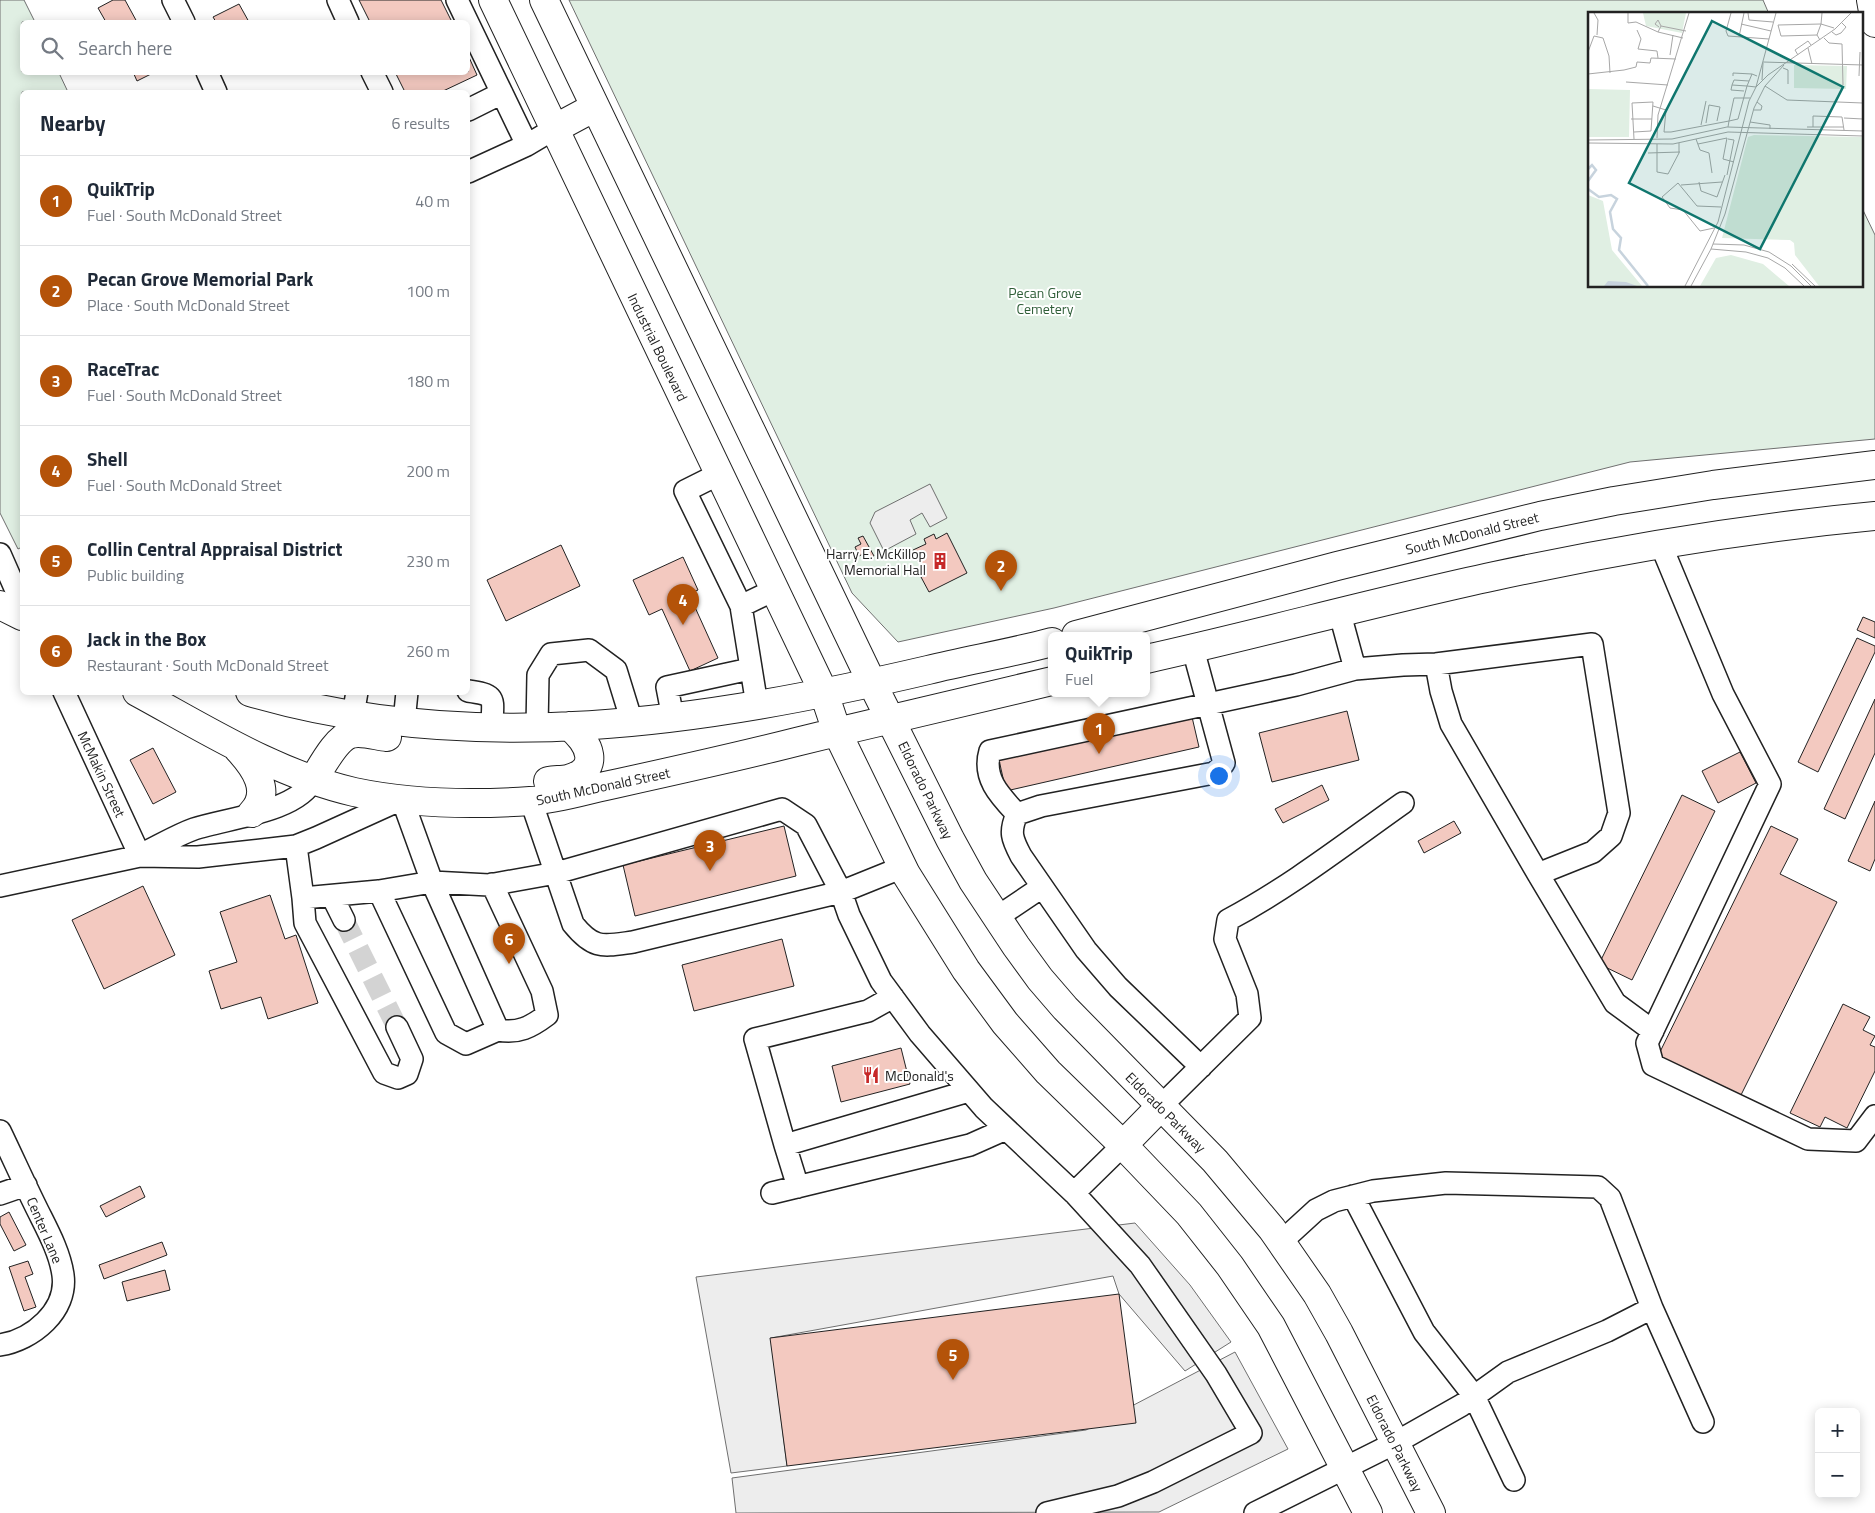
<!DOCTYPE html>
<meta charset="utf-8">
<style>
body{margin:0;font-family:"Titillium Web",sans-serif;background:#f2f2f3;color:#1f2937}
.controls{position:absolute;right:15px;bottom:15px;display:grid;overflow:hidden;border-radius:8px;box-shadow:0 2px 12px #0003}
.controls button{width:45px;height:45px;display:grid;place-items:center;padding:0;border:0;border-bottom:1px solid #e0e1e3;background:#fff;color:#1f2937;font:25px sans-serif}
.you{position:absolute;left:1218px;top:775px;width:18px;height:18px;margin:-12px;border:4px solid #fff;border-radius:50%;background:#1a73e8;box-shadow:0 0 0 8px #1a73e833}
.badge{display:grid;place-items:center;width:32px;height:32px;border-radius:50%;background:#b45309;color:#fff;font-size:16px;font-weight:700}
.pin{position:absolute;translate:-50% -41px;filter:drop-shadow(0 1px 2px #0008)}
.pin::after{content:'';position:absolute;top:26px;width:18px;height:15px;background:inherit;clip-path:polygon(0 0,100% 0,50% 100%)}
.popup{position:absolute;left:1048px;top:632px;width:102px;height:65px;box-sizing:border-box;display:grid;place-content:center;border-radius:8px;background:#fff;filter:drop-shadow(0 1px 4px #0005);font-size:16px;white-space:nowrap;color:#747a83}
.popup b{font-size:19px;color:#1f2937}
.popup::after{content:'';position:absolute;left:50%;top:100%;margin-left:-10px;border:10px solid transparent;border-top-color:#fff}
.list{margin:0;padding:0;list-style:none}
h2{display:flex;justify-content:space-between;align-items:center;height:65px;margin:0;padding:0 20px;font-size:21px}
h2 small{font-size:16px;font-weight:400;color:#747a83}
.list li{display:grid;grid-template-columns:32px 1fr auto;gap:15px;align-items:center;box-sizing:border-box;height:90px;padding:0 20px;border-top:1px solid #e0e1e3}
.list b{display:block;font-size:19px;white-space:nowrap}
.list p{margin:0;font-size:16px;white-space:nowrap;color:#747a83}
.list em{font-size:16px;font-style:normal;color:#747a83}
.icon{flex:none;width:28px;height:28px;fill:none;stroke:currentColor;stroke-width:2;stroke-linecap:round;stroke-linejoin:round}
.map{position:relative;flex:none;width:1875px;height:1513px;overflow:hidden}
.search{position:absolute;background:#fff;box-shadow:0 2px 12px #0003;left:20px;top:20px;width:450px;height:55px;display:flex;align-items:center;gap:12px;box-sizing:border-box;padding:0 18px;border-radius:8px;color:#747a83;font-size:19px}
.panel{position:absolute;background:#fff;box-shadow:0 2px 12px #0003;left:20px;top:90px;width:450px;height:605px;border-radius:8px}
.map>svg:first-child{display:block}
.green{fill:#e0efe3;stroke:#6f6f6f}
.parking{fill:#ededed;stroke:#6f6f6f}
.building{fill:#f3c9c0;stroke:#222}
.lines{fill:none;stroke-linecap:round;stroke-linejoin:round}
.minor-tunnel{stroke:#d3d3d3;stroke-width:21;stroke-dasharray:21 11;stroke-linecap:butt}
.minor-casing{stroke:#222;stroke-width:24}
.major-casing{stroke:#222;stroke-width:30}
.minor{stroke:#fff;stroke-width:21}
.major{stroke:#fff;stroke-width:28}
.labels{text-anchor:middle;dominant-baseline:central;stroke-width:4;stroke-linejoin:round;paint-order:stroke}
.park-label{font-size:14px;fill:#2f5e38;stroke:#fff}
.street-label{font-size:14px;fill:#222;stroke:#fff}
.poi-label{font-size:14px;fill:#222;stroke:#fff;text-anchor:end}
.inset-river{fill:none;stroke:#c7d3dd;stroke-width:2.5}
.inset-road{fill:none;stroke:#a7a7a7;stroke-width:1}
.view{fill:#0f766e;fill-opacity:0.15;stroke:#0f766e;stroke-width:2.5}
.inset-edge{fill:none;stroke:#222;stroke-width:2.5}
</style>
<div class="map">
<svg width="1875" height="1513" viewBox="0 0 1875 1513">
<rect width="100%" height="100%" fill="#fff"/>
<path class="green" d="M0 0H24L35 22H22V72L59 73 68 92H22V547L18 549 0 513Z
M569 0H1763L1769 14H1589V286H1861V206L1875 235V439L1630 462 1054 608 898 642 852 593Z"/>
<path class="parking" d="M930 484 947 518 930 527 922 513 910 520 916 534 884 551 870 523 875 512Z
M1135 1223 1190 1285 1231 1342 1185 1371 1119 1294 1113 1276 771 1338 787 1466 731 1473 696 1277Z
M1235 1352 1288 1449 1159 1512 736 1513 732 1478 1086 1430Z"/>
<path class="building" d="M113 0H125L137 22H106L98 8Z
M359 0H441L452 22H370Z
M239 4 249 22H216L213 17Z
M468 55 477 75 441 92H405L395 72H468Z
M133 72H155L137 81Z
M947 533 967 573 929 592 921 577 925 575 913 550 926 544 924 539 934 534 936 539Z
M863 536 874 556 868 559 865 553 859 556 855 547 861 544 858 538Z
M561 545 580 586 506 621 487 580Z
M683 557 698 590 689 594 718 658 690 671 662 609 649 615 633 580Z
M1863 617 1875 622V638L1857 630Z
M1857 638 1875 646V652L1818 772 1798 762Z
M1875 699V753L1845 819 1824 809Z
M1347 711 1359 760 1272 782 1259 733Z
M1192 717 1199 747 1006 791 999 760Z
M153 748 176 792 153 804 130 760Z
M1740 752 1756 783 1718 803 1702 771Z
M1322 785 1329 800 1283 823 1275 809Z
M1682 795 1715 811 1632 980 1599 964Z
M1875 801V859L1870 871 1848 861Z
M1454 821 1461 833 1424 853 1418 841Z
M784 826 796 876 635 916 623 865Z
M1771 826 1798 839 1780 874 1837 902 1739 1099 1657 1058Z
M143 886 175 955 104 989 72 920Z
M270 895 285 939 296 935 318 1003 268 1019 261 997 221 1009 209 971 237 962 220 912Z
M782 939 794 986 694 1011 682 965Z
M1843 1004 1870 1017 1863 1030 1875 1036 1870 1045 1875 1047V1071L1847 1128 1825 1117 1820 1127 1790 1113Z
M901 1048 910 1084 841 1102 832 1066Z
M140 1186 145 1197 106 1217 100 1206Z
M9 1212 26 1245 14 1251 0 1224V1217Z
M162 1242 167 1255 104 1279 99 1265Z
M28 1261 33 1274 25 1277 36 1307 24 1311 9 1267Z
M165 1270 170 1290 127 1301 122 1282Z
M1119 1294 1136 1423 787 1466 770 1338Z"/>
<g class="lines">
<path class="minor-tunnel" d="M344 920 397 1027"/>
<g class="minor-casing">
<path id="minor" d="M173 0 184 22
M338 0 348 22
M457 0 527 145
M207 72 216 92
M372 72 382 92
M468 110 502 93
M468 172 527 145 554 129
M719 474 685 491 741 606 757 705
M1661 545 1723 694 1770 784 1647 1043 1653 1065 1808 1139 1856 1141 1875 1116
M0 554 22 604
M741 606 774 590
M1193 649 1224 763 1221 767 1214 773 1041 806 1017 814C1009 832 1012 839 1021 856L1086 950 1118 987 1201 1067
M1436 664 1441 691 1451 724 1538 874 1615 1003 1653 1031
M1355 669 1403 665 1436 664 1592 644 1619 813 1611 836 1593 852 1538 874
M468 691C499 695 492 699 492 727
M64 692 140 856
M353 715 357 692
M673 718 667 687 750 669
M404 722 407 692
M537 727 538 675 551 654 589 650 616 670 632 722
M531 801 573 924C594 950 603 946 633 942L841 892 849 915 881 981 920 1034 984 1108 1074 1193 1140 1265 1216 1374 1251 1433 1153 1482 1118 1496 1047 1513
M1017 814C1000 796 982 778 990 751L1296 685 1355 669 1340 614
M296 846 303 898 379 891 432 882 498 1030 466 1044 446 1033 379 891
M142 854C159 846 177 835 194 829 227 818 297 812 313 780
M492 884 542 991 547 1015C531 1027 518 1034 498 1030
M0 886 140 856 198 857 296 846 316 838 402 799 432 882 489 885 556 873 782 809 806 825 841 892 903 867
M332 896 344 920
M303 898 305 923 384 1073 398 1078 407 1074 412 1059 397 1027
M996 918 1042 887
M893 997 868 1011 755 1039 785 1145 969 1091
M1161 1106 1250 1018 1247 994 1225 939 1228 920C1290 887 1345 844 1403 803
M0 1131C13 1158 25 1185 38 1211 48 1231 60 1253 63 1275 68 1311 32 1340 0 1345
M785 1145 798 1187
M772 1193 970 1145 1006 1129
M1074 1193 1123 1145
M0 1194 26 1185
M1353 1196 1424 1332 1474 1396 1514 1480
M1652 1308 1703 1422
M1255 1513 1395 1443 1462 1405 1508 1372 1607 1331 1652 1308 1610 1198 1598 1187 1446 1183 1373 1191 1334 1201 1316 1210 1281 1242"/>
</g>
<g class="major-casing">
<path id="major" d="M493 0 824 693 837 732 906 874 966 970 1005 1023 1048 1072 1123 1145 1189 1214 1230 1266 1271 1326 1368 1513
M544 0 872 683 950 839 973 881 1016 946 1040 979 1065 1008 1215 1161 1272 1229 1317 1294 1339 1333 1431 1513
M1871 0 1875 23
M554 129 595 107
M0 605 22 616
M1076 635 1337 566 1540 516 1614 501 1713 485 1875 465
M1146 659C1263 633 1378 601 1495 576 1620 549 1748 528 1875 516
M137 692C207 730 276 774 354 792 411 804 472 805 530 801 560 799 589 789 619 783 678 770 737 757 796 742 881 721 966 701 1052 681
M250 692C475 758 705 722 928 670 969 660 1011 653 1052 642
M238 749C254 766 273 792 252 813
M313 780C321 768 336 738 351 734 361 731 377 736 387 737
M548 781C555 780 562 780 568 779 602 770 590 742 569 726
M1123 1145 1161 1106"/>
</g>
<use href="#minor" class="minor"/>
<use href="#major" class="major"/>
</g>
<defs>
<g id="building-bare" transform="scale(1.35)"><path d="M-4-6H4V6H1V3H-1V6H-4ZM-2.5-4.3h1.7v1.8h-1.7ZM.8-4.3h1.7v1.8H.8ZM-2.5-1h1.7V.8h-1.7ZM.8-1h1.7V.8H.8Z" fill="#c62828" stroke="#fff" stroke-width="2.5" paint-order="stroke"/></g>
<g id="restaurant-bare" transform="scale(1.35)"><path d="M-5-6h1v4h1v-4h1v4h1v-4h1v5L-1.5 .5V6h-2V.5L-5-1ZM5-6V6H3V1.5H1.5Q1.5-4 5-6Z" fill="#c62828" stroke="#fff" stroke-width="2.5" paint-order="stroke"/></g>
</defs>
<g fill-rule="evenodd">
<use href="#building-bare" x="940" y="561"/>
<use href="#restaurant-bare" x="871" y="1075"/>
</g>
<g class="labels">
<g class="park-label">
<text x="1045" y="292">Pecan Grove<tspan x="1045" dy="16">Cemetery</tspan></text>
</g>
<g class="street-label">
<text transform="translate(658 347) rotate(64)">Industrial Boulevard</text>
<text transform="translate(1472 533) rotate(-14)">South McDonald Street</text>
<text transform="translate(102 774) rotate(65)">McMakin Street</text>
<text transform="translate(603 786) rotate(-12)">South McDonald Street</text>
<text transform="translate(926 790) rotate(64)">Eldorado Parkway</text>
<text transform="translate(1166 1112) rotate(45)">Eldorado Parkway</text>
<text transform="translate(45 1230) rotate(67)">Center Lane</text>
<text transform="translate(1395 1443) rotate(63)">Eldorado Parkway</text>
</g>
<g class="poi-label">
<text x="926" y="553">Harry E. McKillop<tspan x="926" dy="16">Memorial Hall</tspan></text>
<text x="885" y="1075" text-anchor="start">McDonald's</text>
</g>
</g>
<g transform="translate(1588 12)">
<rect width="275" height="275" fill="#fff"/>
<path d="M55 1H98L94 21 58 14ZM206 53 259 54 258 77 206 76ZM0 77 42 78 41 125H0ZM166 123 275 125V274H231L207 243 206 231 202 228 134 226 160 125ZM0 183 15 189 24 238 54 274H0ZM143 243 175 252 201 274H112L128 246Z" fill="#e0efe3"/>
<path d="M20 269 38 270 49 274H16Z" fill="#c7d3dd"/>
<path class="inset-river" d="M0 157 4 153 8 158 0 169M0 177 11 185 23 183 29 187 22 200 25 217 33 226 31 238 60 274"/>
<path class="inset-road" d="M6 1 10 8 9 23M40 1V11L48 10 70 20M143 1 138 19 140 24 181 27M160 1 161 8 185 10M234 1 233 12 246 16M153 12 183 19M73 14 70 20 95 26M73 14 98 19M71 15 67 12 70 8 73 14M49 18 53 27 50 37 69 39 70 46M244 20 248 23 253 21 258 15 254 11M229 23 193 24 190 13 233 12 229 23 232 28M151 25 156 1M236 26 241 31 254 32 255 73M220 36 224 52M0 40 6 24 15 26 21 44 22 61M82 43 85 23M210 43 207 38 220 29 223 33M175 50 275 53M195 56 200 58V72M0 62 36 58 48 55 49 50 62 51 63 46 88 47M145 64V61L164 62M271 64 272 40M174 68 175 51M161 69 146 68 144 73 159 74 164 62 169 64M38 70 80 73M144 73 143 78 156 79M177 74 199 88 275 91M65 94 78 98 76 120H83L141 109 146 86H162M166 98H173L174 94 169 90M256 106 275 107M43 107H64M162 110 182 113V117M118 111 121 93 132 95 129 109M113 113 118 89M140 115 141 109 150 107 159 74 168 75 188 1M219 115H255M225 115V104L254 105 256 118M69 126 70 103 101 1M46 127 44 91 65 90 63 119 46 120M108 127 112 138 121 141 124 161M0 128 84 127 139 115 275 119M0 131 85 132 140 120 275 124M69 132V160L80 162 91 141V131M110 132 139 126 135 147 146 150M60 141 92 140M139 163 146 128 140 127M111 170 113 179 129 185 137 163M93 173 134 170M126 216 112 219 95 198 82 196 74 185 90 171 109 194 133 195M125 232 156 233 181 240 203 254 223 274M123 237 158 240 180 246 197 256 216 274M204 252 227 274M97 274 130 210 161 89 168 75 180 63 247 17 263 1M103 274 123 237 137 202 166 96 177 74 196 53"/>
<path class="view" d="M124 9 255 75 172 237 41 171Z"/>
<rect width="275" height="275" class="inset-edge"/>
</g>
</svg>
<div class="controls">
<button>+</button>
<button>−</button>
</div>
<div class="you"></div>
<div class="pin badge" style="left:1099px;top:754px">1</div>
<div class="popup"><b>QuikTrip</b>Fuel</div>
<div class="pin badge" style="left:1001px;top:591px">2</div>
<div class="pin badge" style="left:710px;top:871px">3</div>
<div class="pin badge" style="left:683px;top:625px">4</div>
<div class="pin badge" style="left:953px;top:1380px">5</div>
<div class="pin badge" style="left:509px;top:964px">6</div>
<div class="search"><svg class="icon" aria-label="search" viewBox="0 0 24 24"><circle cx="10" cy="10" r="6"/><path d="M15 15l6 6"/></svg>Search here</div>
<section class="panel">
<h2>Nearby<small>6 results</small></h2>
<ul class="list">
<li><span class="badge">1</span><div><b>QuikTrip</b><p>Fuel · South McDonald Street</p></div><em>40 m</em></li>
<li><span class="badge">2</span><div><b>Pecan Grove Memorial Park</b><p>Place · South McDonald Street</p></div><em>100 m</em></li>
<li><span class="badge">3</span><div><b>RaceTrac</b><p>Fuel · South McDonald Street</p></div><em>180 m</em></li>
<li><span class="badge">4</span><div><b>Shell</b><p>Fuel · South McDonald Street</p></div><em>200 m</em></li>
<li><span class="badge">5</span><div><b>Collin Central Appraisal District</b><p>Public building</p></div><em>230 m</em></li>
<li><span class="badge">6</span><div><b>Jack in the Box</b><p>Restaurant · South McDonald Street</p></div><em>260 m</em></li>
</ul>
</section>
</div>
